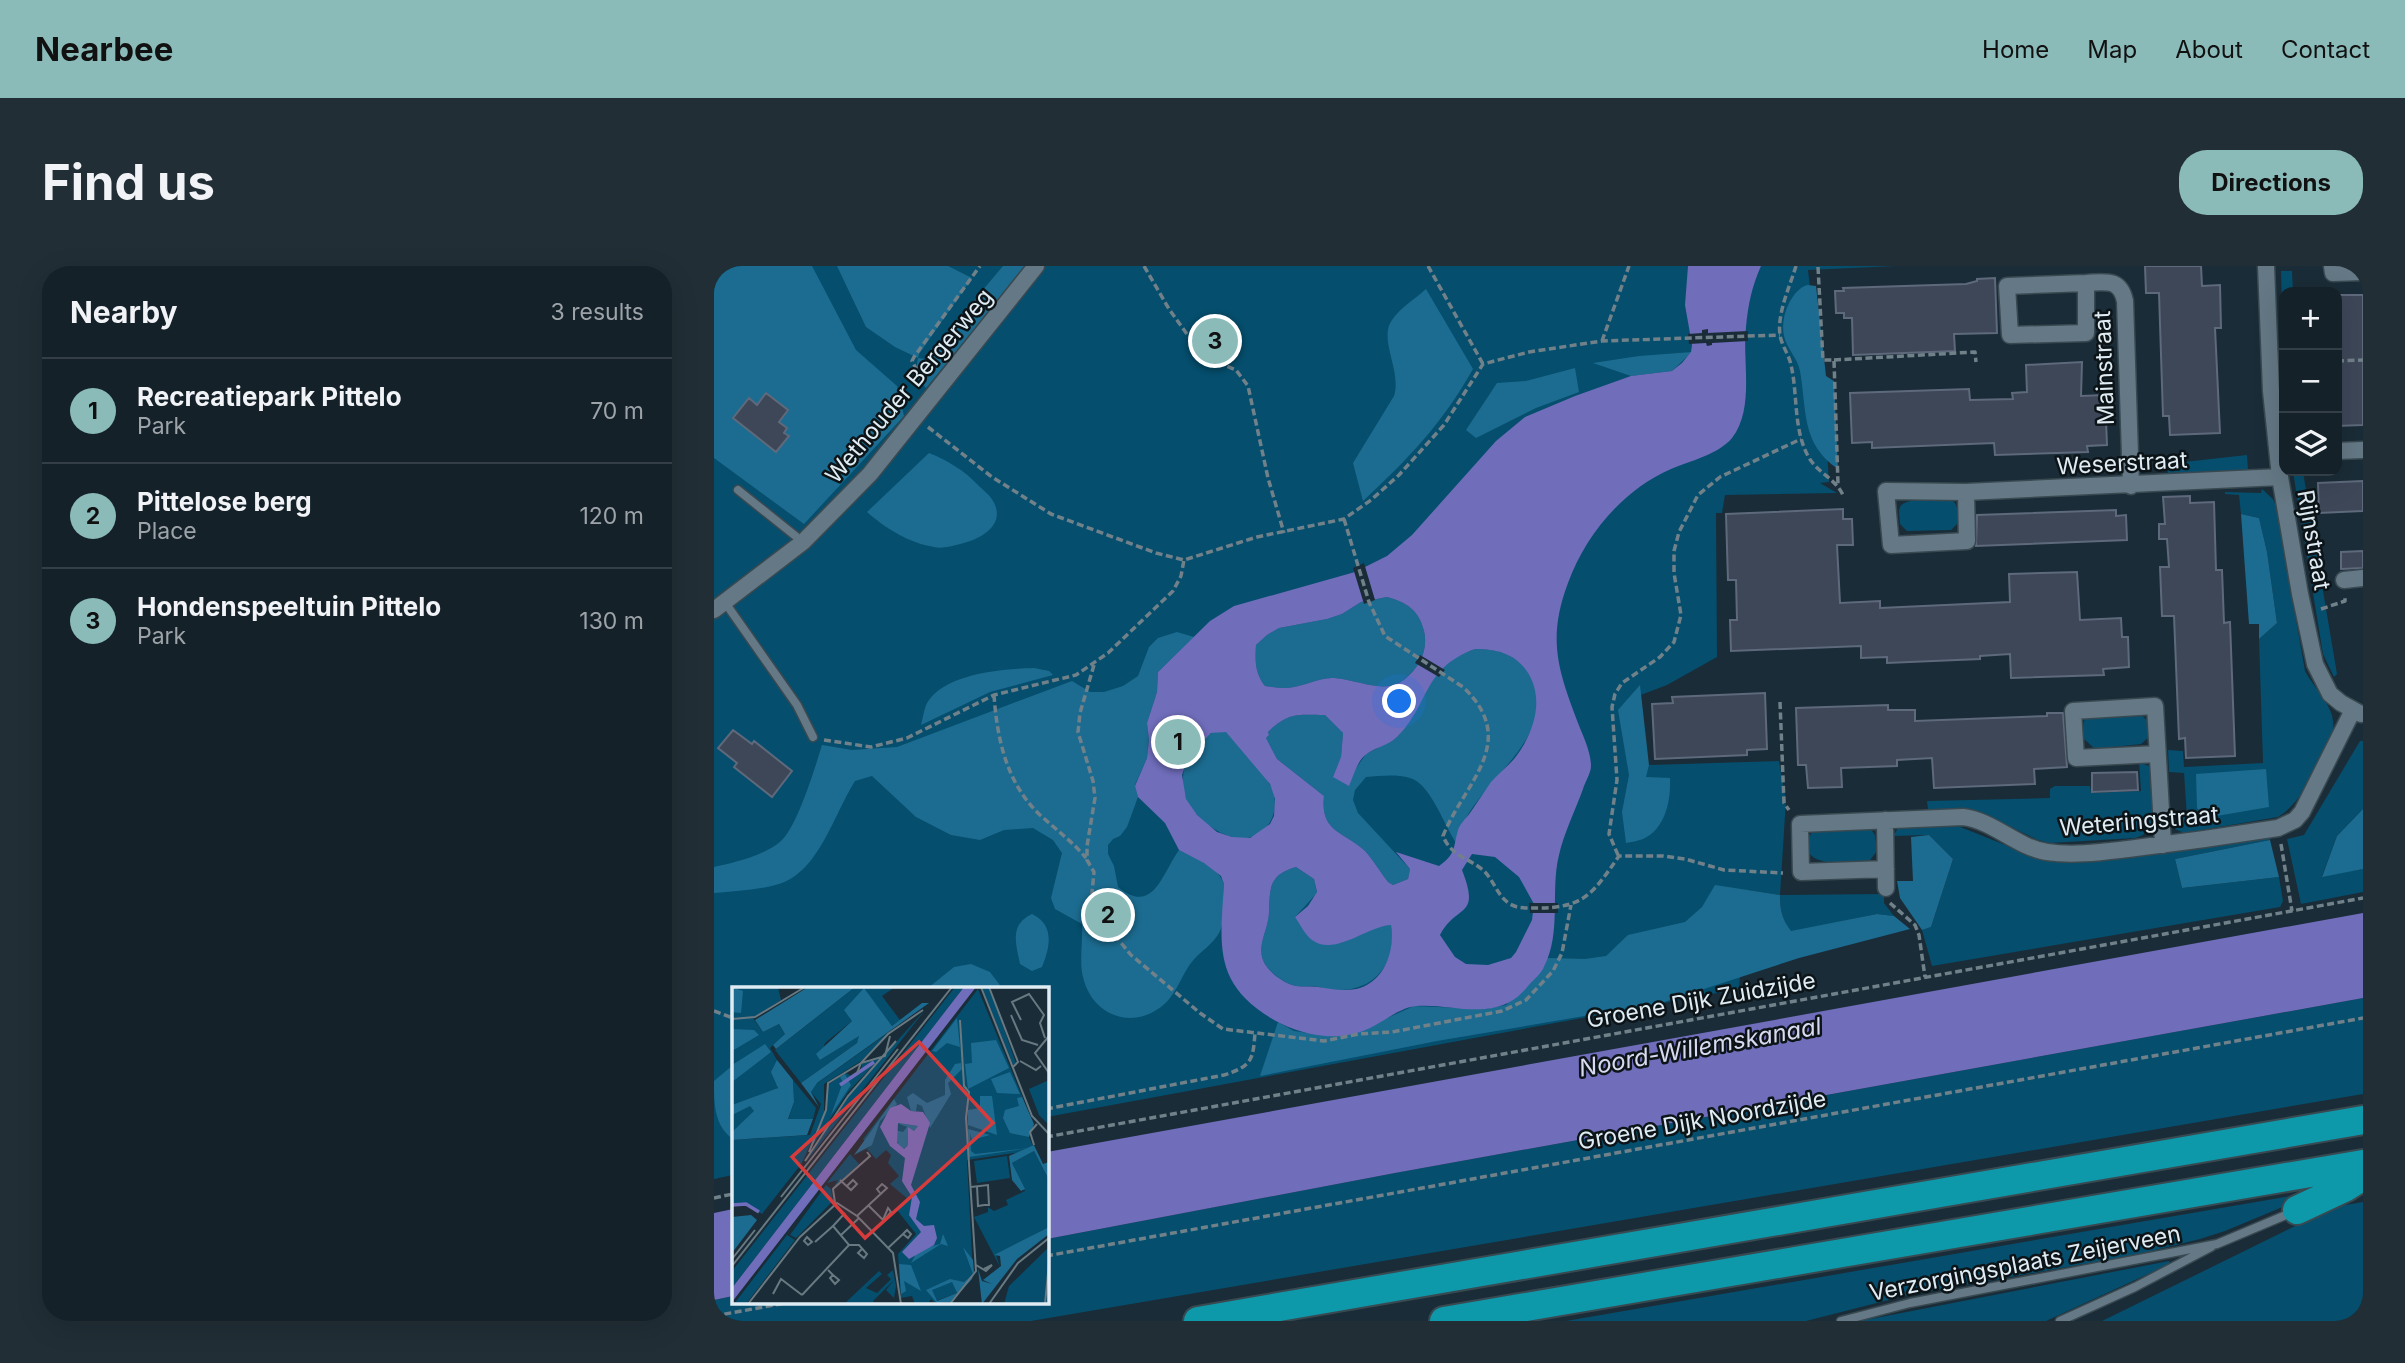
<!DOCTYPE html>
<meta charset="utf-8">
<style>
body{margin:0;font-family:Inter,sans-serif;background:#212e35;color:#f1f3f6}
.controls{position:absolute;right:21px;top:21px;display:grid;overflow:hidden;border-radius:14px;box-shadow:0 7px 28px #0002}
.controls button{width:63px;height:63px;display:grid;place-items:center;padding:0;border:0;border-bottom:2px solid #333e46;background:#142129;color:#f1f3f6;font:35px sans-serif}
.you{position:absolute;left:686px;top:436px;width:24px;height:24px;margin:-18px;border:5px solid #fff;border-radius:50%;background:#1a73e8;box-shadow:0 0 0 10px #1a73e833}
.badge{display:grid;place-items:center;width:46px;height:46px;border-radius:50%;background:#8bbbb9;color:#111;font-size:23px;font-weight:700}
.pin{position:absolute;translate:-50% -50%;border:4px solid #fff;box-shadow:0 2px 7px #0006}
.list{margin:0;padding:0;list-style:none}
h2{display:flex;justify-content:space-between;align-items:center;height:91px;margin:0;padding:0 28px;font-size:30px}
h2 small{font-size:23px;font-weight:400;color:#9da3a8}
.list li{display:grid;grid-template-columns:46px 1fr auto;gap:21px;align-items:center;box-sizing:border-box;height:105px;padding:0 28px;border-top:2px solid #333e46}
.list b{display:block;font-size:26px;white-space:nowrap}
.list p{margin:0;font-size:23px;white-space:nowrap;color:#9da3a8}
.list em{font-size:23px;font-style:normal;color:#9da3a8}
.icon{flex:none;width:38px;height:38px;fill:none;stroke:currentColor;stroke-width:2;stroke-linecap:round;stroke-linejoin:round}
.map{position:relative;flex:none;width:1649px;height:1055px;overflow:hidden;border-radius:28px}
header{display:flex;align-items:center;gap:42px;box-sizing:border-box;height:98px;padding:0 35px;background:#8bbbb9;color:#111}
header strong{font-size:33px}
nav{display:flex;gap:38px;margin-inline-start:auto;font-size:24px}
.intro{display:flex;align-items:center;justify-content:space-between;box-sizing:border-box;height:168px;padding:0 42px}
h1{margin:0;font-size:49px}
.button{padding:18px 32px;border-radius:28px;background:#8bbbb9;color:#111;font-size:24px;font-weight:700}
main{display:flex;gap:42px;padding:0 42px}
aside{flex:1;background:#142129;border-radius:28px;box-shadow:0 7px 28px #0002}
.map>svg:first-child{display:block}
.green{fill:#054e6d}
.forest{fill:#1c6c91}
.water{fill:#706dbb;fill-rule:evenodd}
.pier{fill:#1a2c37}
.building{fill:#3d4758;stroke:#5e697b;stroke-width:2}
.lines{fill:none;stroke-linecap:round;stroke-linejoin:round}
.lane-casing{stroke:#394951;stroke-width:11}
.street-casing{stroke:#394951;stroke-width:19}
.highway-casing{stroke:#394951;stroke-width:32}
.path{stroke:#71818a;stroke-width:3.5;stroke-dasharray:7 3.5;stroke-linecap:butt}
.lane{stroke:#647885;stroke-width:8}
.street{stroke:#647885;stroke-width:16}
.highway{stroke:#0e99aa;stroke-width:28}
.labels{text-anchor:middle;dominant-baseline:central;stroke-width:5;stroke-linejoin:round;paint-order:stroke}
.street-label{font-size:23px;fill:#e0ecf3;stroke:#0c1418}
.water-label{font-size:24px;font-style:italic;fill:#d9daf0;stroke:#0c1418}
.inset-river{fill:none;stroke:#706dbb;stroke-width:3.5}
.inset-road{fill:none;stroke:#697982;stroke-width:2}
.view{fill:#d73c3c;fill-opacity:0.15;stroke:#d73c3c;stroke-width:3.5}
.inset-edge{fill:none;stroke:#e0ecf3;stroke-width:3.5}
</style>
<header>
<strong>Nearbee</strong>
<nav><a>Home</a><a>Map</a><a>About</a><a>Contact</a></nav>
</header>
<div class="intro"><h1>Find us</h1><a class="button">Directions</a></div>
<main>
<aside>
<h2>Nearby<small>3 results</small></h2>
<ul class="list">
<li><span class="badge">1</span><div><b>Recreatiepark Pittelo</b><p>Park</p></div><em>70 m</em></li>
<li><span class="badge">2</span><div><b>Pittelose berg</b><p>Place</p></div><em>120 m</em></li>
<li><span class="badge">3</span><div><b>Hondenspeeltuin Pittelo</b><p>Park</p></div><em>130 m</em></li>
</ul>
</aside>
<div class="map">
<svg width="1649" height="1055" viewBox="0 0 1649 1055">
<rect width="100%" height="100%" fill="#1a2c37"/>
<path class="green" d="M0 0H1182L1094 4 1110 138 1115 216 1106 217 1123 227 1011 229 1008 247H1002L1003 391 953 419 924 430 932 507 935 499 1065 495 1072 534 1066 629 1170 628V637L1180 650 1163 648 1077 666C1068 653 1066 644 1066 629L1032 624 1025 723 333 851 332 722H19V909L0 913Z
M1567 5H1578L1579 26H1570V105Z
M1533 189 1534 204 1454 207 1452 198Z
M1579 206H1589L1623 408 1620 411 1609 388Z
M1548 223 1559 233 1562 240 1591 405C1601 424 1623 442 1619 465 1605 493 1592 534 1564 551L1470 567 1461 563 1455 553 1473 551 1470 507 1455 506 1454 484 1469 485 1470 501 1549 497 1545 373 1563 357 1553 286 1545 252 1527 248 1525 229 1511 228V226L1547 227Z
M1236 233C1246 238 1243 248 1243 258L1237 264 1193 265 1186 258C1186 253 1184 245 1186 241 1192 231 1225 233 1236 233Z
M1427 449C1436 455 1436 461 1435 471L1427 478 1381 483 1370 473 1369 459 1371 452 1377 450Z
M1646 475H1649V543L1623 570 1608 610 1649 603V626L1587 638 1573 573 1590 569Z
M1425 496 1435 500 1438 506C1439 527 1449 565 1421 572L1336 577 1324 574 1267 547 1214 543 1213 535 1336 532V523L1341 520H1376L1377 527 1427 525Z
M1191 559 1244 560 1321 591 1555 568 1556 574 1461 593 1468 622 1565 611 1569 635 1566 641 1218 700 1208 664 1217 661 1239 593 1215 569 1179 570 1185 561Z
M1156 562 1161 569 1163 585 1156 594C1135 598 1075 604 1099 564Z
M1649 732V828L317 1055H0V1034L19 1030V1036H332L333 973 681 907Z
M1594 927 1595 930 1511 965 1486 973 1421 989 1194 1029 1092 1055H852Z
M1649 936V1055H1388L1620 941Z
M1455 995 1456 998 1332 1055H1146Z"/>
<path class="forest" d="M0 0H98L142 84 183 120 190 150 90 258 0 192Z
M123 0H234L258 12 205 88 204 92 211 93 289 0H312L212 122 201 110 204 92 181 81 152 61Z
M1093 19 1102 20 1112 110 1120 115 1124 203C1087 178 1093 145 1086 105 1084 93 1073 83 1070 70 1066 53 1076 25 1093 19Z
M712 23 759 103C728 158 695 192 649 235L639 197 680 130C688 105 664 73 678 54 686 42 701 33 712 23Z
M978 86 958 105 917 110 879 97 925 90Z
M861 102 865 126 822 142 762 172 752 164 783 117 812 115Z
M215 187C233 194 251 205 264 219 269 224 276 229 279 235 293 259 266 274 246 278 238 280 228 283 220 281 195 277 171 262 153 246Z
M1527 248 1545 252 1553 286 1563 357 1545 373V358H1535Z
M673 331C692 336 705 344 710 365 713 376 710 391 703 400 677 435 654 415 620 412 605 411 589 421 573 422 566 422 558 421 551 420 541 407 541 395 542 379L553 369 565 362 613 353 628 348 647 336Z
M463 366 480 371 444 406 443 426 433 457 435 474 433 492 421 519 424 531 413 561 406 570 399 573 394 579V588L400 600 404 621C439 650 448 608 465 584 480 592 504 600 510 618 509 629 511 657 506 665 501 677 485 686 477 697 467 710 462 730 447 741 416 764 378 749 369 711 365 696 369 675 368 658L341 643 337 632 348 587 339 574 319 562 290 564 266 574 237 569 202 551 158 510 141 515C120 548 105 606 65 618 45 624 21 625 0 627V601C19 597 52 589 67 575 83 561 101 502 108 479L138 484 183 481 358 415 376 426H390L409 420 424 410 435 381 444 372Z
M761 383C782 383 800 387 813 405 858 471 749 520 743 578 730 560 717 518 696 512 682 508 666 510 652 511L641 524 639 534 644 547 696 603 694 613 679 619 674 616C666 606 659 593 650 584 629 565 606 566 610 530L563 493 552 472 555 469 554 466C575 446 583 449 611 449L629 467 627 492 619 511 643 501 652 488 681 473 692 460 724 405 744 389Z
M320 402 335 405 339 409 276 426 207 459C209 452 210 443 213 437 231 407 289 403 320 402Z
M926 419 935 499 932 511 956 512C957 533 952 563 929 573 924 575 917 576 912 577L908 546 915 509 904 444Z
M512 465C526 482 546 499 556 519 567 539 559 564 537 571 515 579 479 552 472 533 468 520 468 508 472 496 476 487 487 473 496 468 500 466 507 466 512 465Z
M1552 503 1555 541 1491 552 1483 542 1482 508Z
M1649 543V603L1608 611 1623 570Z
M1215 569 1239 593 1217 661 1208 664 1186 632 1183 615H1199L1197 571Z
M1556 574 1565 611 1468 622 1461 593Z
M582 601 600 613 603 627 581 651 627 677 666 660 677 658C683 694 664 724 625 724 616 724 607 721 599 720 593 720 588 721 582 720 571 718 553 705 549 694 543 678 555 662 555 646 556 621 555 609 582 601Z
M1001 619 1066 629C1066 644 1068 653 1077 665L1163 648 1180 650 1196 663 1085 692 947 737 723 775 546 810 564 756 580 765 615 770 638 768 700 740 771 743 792 739 830 701 833 692 871 693 892 690 914 669 971 656 988 641Z
M318 648C341 659 336 681 328 701L318 705 306 698C302 677 295 659 318 648Z
M257 698 276 706 288 722H214L240 701Z
M19 799V873C0 860 0 837 0 815Z"/>
<path class="water" d="M974 0H1047C1038 20 1034 39 1032 61 1028 95 1041 142 1018 172 1005 188 976 195 957 203 909 224 872 268 854 317 833 373 844 404 864 457 869 470 877 486 877 500 877 507 871 516 869 523 861 545 850 567 845 589 836 625 848 666 830 701 827 708 819 714 814 720 803 734 790 741 771 743 748 745 725 738 702 740 685 742 671 755 656 762 625 777 589 770 560 754 499 718 506 680 510 618L507 610 490 597 465 584 451 557 424 531 421 520 433 492 435 474 433 457 443 426 444 406 496 355 520 340 641 306 673 290 698 269 782 175 811 151 861 130 917 110 958 105 968 97 977 86 978 79 971 39ZM673 331C692 336 705 344 710 365 713 376 710 391 703 400 678 435 654 415 620 412 605 411 589 421 573 422 566 422 558 421 551 420 541 407 541 395 542 379L553 369 565 362 613 353 628 348 647 336ZM761 383C782 383 799 387 812 404 832 432 820 468 800 493 793 501 784 508 777 516 770 526 763 537 756 547 752 552 746 558 744 564 739 582 742 588 725 600L682 586 696 603 694 613 679 619 674 616C666 606 659 593 650 584 629 565 606 566 610 530L563 493 552 472 555 469 554 466C575 446 583 449 611 449L629 467 627 491 619 511 635 520C640 509 643 494 654 487 663 481 675 479 683 471 716 439 708 402 761 383ZM512 466 556 518 561 533 560 550 556 558 536 572 518 571 503 566 483 549 472 533 468 509 475 489 497 467ZM758 588 781 591 805 611 820 638 818 654 802 686 797 692 774 699 752 698 741 691 726 669C743 637 767 653 748 604ZM582 601 600 613 603 626 594 640 581 651C586 658 591 669 598 674 621 691 653 660 677 659 681 682 672 714 646 722 632 726 618 723 604 721 596 720 589 721 582 720 570 718 553 705 549 694 543 678 555 662 555 646 556 621 555 609 582 601Z
M1649 647V732L681 907 333 973V886Z
M19 943V1030L0 1034V947Z"/>
<path class="pier" d="M994 63V67L1034 65V75L998 77V79L993 80 992 77 975 78 974 68 988 67V64Z
M650 297 661 334 650 338 639 302Z
M706 389 731 404 725 411 701 397Z
M815 637H844V647H816Z"/>
<path class="building" d="M1431 0H1487L1488 20 1506 19 1507 62H1501L1506 167 1456 169 1455 150H1449L1445 27H1432Z
M1281 12 1283 67 1240 68 1241 85 1139 89 1138 52H1130V47H1122L1121 25H1130L1129 22 1252 18 1263 15V13Z
M1623 29H1649V159L1623 160V130H1627L1626 92 1623 93Z
M1368 96 1367 130 1391 129 1393 179 1373 180 1374 186 1281 189 1280 177 1158 182V176L1138 177 1136 127 1255 123 1256 134 1299 133 1298 127 1313 126 1312 99Z
M52 127 74 144 65 156 73 162 70 167 75 170 62 186 19 152 35 132 43 139Z
M1649 215V245L1605 247 1604 217Z
M1476 230V237L1500 236 1502 304H1508L1510 357 1516 356 1521 490 1472 492 1471 472 1465 473 1460 350H1448L1446 301H1455L1453 273H1445V258H1451L1449 231Z
M1129 243V253H1138L1139 279H1123L1126 337 1166 335V342L1296 336 1295 308 1363 306 1366 354 1407 352 1408 371H1414L1415 401 1389 403 1390 409 1297 412 1296 388 1266 390V393L1173 397V391L1147 392V380L1017 385 1016 354H1023L1022 314H1014L1012 248Z
M1402 244V250L1412 249 1413 274 1262 280 1263 249Z
M1649 285V302L1627 303V286Z
M1051 427 1053 483 1033 484V489L941 493 938 438 959 437 958 431Z
M1174 439V444H1201V455L1333 450V447H1349L1353 501 1320 503 1321 518 1220 522 1218 492 1183 494V500L1127 502 1128 521 1094 522 1092 499H1084L1082 442Z
M19 464 38 478 40 475 78 505 58 531 20 501 23 497 4 482Z
M1423 506 1424 524 1378 526V507Z"/>
<g class="lines">
<g class="lane-casing">
<path id="lane" d="M24 224 89 276
M10 335 83 439 99 471
M1127 1055 1196 1037 1503 978 1579 946
M1346 1055 1421 1021 1497 981"/>
</g>
<g class="street-casing">
<path id="street" d="M1552 0 1557 125 1566 211 1586 328 1601 398 1616 428 1627 437 1647 448
M1618 0 1619 7 1649 6
M1372 17 1293 20 1296 69 1372 67V17C1392 16 1406 12 1411 35L1417 220
M1623 185 1649 184
M1252 226 1253 275 1177 279 1172 225 1252 226 1566 211
M1630 314 1649 312
M0 344 89 276 156 208 322 0
M1443 488 1362 492 1359 445 1441 440 1449 579
M1171 554 1172 622
M1172 603 1087 606 1086 558 1249 551C1280 555 1302 581 1333 586 1359 590 1388 586 1414 583 1464 577 1514 570 1564 562L1581 554 1588 546 1639 444"/>
</g>
<g class="highway-casing">
<path id="highway" d="M1583 944 1632 921 1649 910
M484 1055 1649 854
M730 1055 1649 898"/>
</g>
<path class="path" d="M430 0 455 43 493 96 501 95 522 104 534 120 554 212 570 267
M714 0 769 98
M1082 0C1076 20 1063 47 1066 69 1067 78 1075 89 1077 99 1084 129 1079 162 1094 190 1103 207 1121 212 1129 229
M1104 1 1109 94H1120L1124 218
M888 75 915 0
M1120 94 1261 86 1262 96
M1623 95 1649 94
M208 114 198 95 200 91 266 0
M214 161 278 211 337 248 442 287 470 294 543 271 630 253 657 234 685 209 730 159 769 98 815 86 888 75 1066 69
M630 253 655 336 671 370 749 421C807 476 750 517 729 570 737 590 753 591 769 604 780 614 783 630 796 638 804 643 814 642 823 642 871 642 879 627 905 590H949L971 593 1010 604 1069 607
M1607 343 1631 335V330
M380 399 366 447 364 466 379 515 381 532 373 580V594L380 606 378 627 383 643 390 656 417 689 486 747 509 763 610 775 645 768 678 766 788 745 812 734 839 705 848 687 857 639
M280 429C283 472 292 516 325 548 341 563 358 575 372 592
M1066 436 1070 537 1075 544
M110 474 157 481 193 472 280 429 362 409 394 387 459 325 467 310 470 294
M1567 578 1578 645
M904 589 895 568 903 514 898 441 901 428 908 417 946 391 960 376 967 349 960 307V285L965 266 984 229 1006 211 1087 173
M1176 637 1201 659 1205 669 1211 711
M0 745 19 752
M332 843 510 809C538 800 539 794 541 767
M332 871 1649 632
M0 932 19 928
M332 990 1649 752
M0 1050 77 1036"/>
<use href="#lane" class="lane"/>
<use href="#street" class="street"/>
<use href="#highway" class="highway"/>
</g>
<g class="labels">
<g class="street-label">
<text transform="translate(1390 102) rotate(-92)">Mainstraat</text>
<text transform="translate(195 120) rotate(-50)">Wethouder Bergerweg</text>
<text transform="translate(1408 197) rotate(-3)">Weserstraat</text>
<text transform="translate(1600 274) rotate(80)">Rijnstraat</text>
<text transform="translate(1425 555) rotate(-5)">Weteringstraat</text>
<text transform="translate(987 734) rotate(-10)">Groene Dijk Zuidzijde</text>
<text transform="translate(988 854) rotate(-10)">Groene Dijk Noordzijde</text>
<text transform="translate(1311 997) rotate(-11)">Verzorgingsplaats Zeijerveen</text>
</g>
<g class="water-label">
<text transform="translate(986 781) rotate(-10)">Noord-Willemskanaal</text>
</g>
</g>
<g transform="translate(18 721)">
<rect width="317" height="317" fill="#1a2c37"/>
<path d="M0 0H46L49 13 21 31 31 45 47 37 53 47 38 61 45 73 46 100 0 148ZM123 0H163L150 9 168 33 160 39 132 2 121 15 120 34 93 56 88 73 128 48 125 56 69 96 43 63ZM223 0H232L0 301V284ZM250 0H256L263 17 284 76 281 78ZM246 2 292 114 295 146 303 163 235 173 241 287 232 295 220 294 225 306 204 314 212 317H204L199 312 196 317H183L180 309 169 311 166 267 184 247 165 223 176 212 158 197 167 189 156 176 159 168 154 163 144 172 135 162 124 168 137 160 131 152ZM192 24 190 27 73 176 121 103ZM160 43 129 74 92 97V126L70 176 30 227 14 217 0 218V153L78 148 89 117 79 105 84 97ZM149 70 116 105 79 161 95 118V98L114 86 121 90 129 86 130 77ZM61 93 84 121 81 132 56 133 62 115ZM317 93V138L307 128 297 102ZM302 164 317 193V240L264 268 268 280 242 230 256 225V220L262 224 276 218 274 213 293 204 280 176ZM118 167 127 177 101 201 106 193 95 196ZM275 169 278 191 245 196 242 174ZM94 198 99 202 101 214 64 251 58 248ZM55 248 63 253 14 317H2ZM317 260V317H272L277 299ZM161 283 164 299 162 311 154 303 162 293 141 314 143 317H112L147 284 150 287 134 301 145 306 159 292 155 288Z" fill="#054e6d"/>
<path d="M0 0 11 4 9 26 0 25ZM76 0H123L44 62 41 58 53 47 47 37 31 45 23 33ZM132 1 160 39 190 16H197L85 96 79 105 87 120 69 96 125 56 127 49 88 73 84 67 120 34 112 23ZM225 31 228 60 215 56 204 65 200 64ZM0 42 22 43 27 48 0 64ZM264 53 277 81 236 102 233 77 240 76 239 56ZM33 57 39 65 0 95V78ZM45 73 61 93 62 115 56 132H81L75 148 0 153V145L22 124 18 119 0 128V118L46 101 39 85ZM229 76 230 82 216 96 219 107 198 141 190 119 185 117 184 124H179L175 110 181 106 195 116 213 108V93L223 77ZM278 85 288 107 265 106 259 92ZM113 87 119 98 99 128 111 95 108 90ZM248 109H260L265 148 236 138V123L248 121ZM290 110 302 137 297 150 278 146 271 131 273 123 287 119 285 111ZM162 112 165 117 148 134 140 158 122 168ZM165 136 186 139 182 144 176 140V158L171 162 166 159 163 143 171 145 175 140ZM236 142 258 148 240 153 238 146 239 164 243 167 298 161 237 170ZM302 158 311 177 317 175V193L302 164 280 176 293 202 289 204 280 193 277 169ZM19 228 25 233 0 266V230ZM317 240V247L285 272 250 317 246 282 250 294 260 297 251 293 269 279 268 269 262 268ZM211 247 216 259 209 257 179 276 186 263 208 257ZM231 260 241 273 242 285 240 292 219 315 205 316 194 303 218 292 232 295 241 287ZM220 295 225 306 205 314 200 303ZM167 277 179 278 189 304 172 294 174 304 169 307Z" fill="#1c6c91" fill-rule="evenodd"/>
<path d="M232 0H244L0 315V301ZM169 117 179 124 191 125 198 136 179 198 188 215 184 232 192 239 202 238 205 251 202 258 177 272 170 265 189 245 177 228 180 210 170 194 173 171 158 159 148 140 158 121ZM166 136 186 139 182 144 176 140V158L172 162 165 156Z" fill="#706dbb" fill-rule="evenodd"/>
<path class="inset-river" d="M108 98 142 75M0 218 14 217 27 225"/>
<path class="inset-road" d="M249 0 300 129 317 147M257 0 286 75 281 80M279 28 290 53 306 58M0 32 23 30 73 0M289 33 280 15 297 7 312 28 308 36 313 51M317 49 303 66 317 86M288 74 304 83 309 79M125 86 129 76 153 69 158 49M302 158 298 145 305 137M77 165 94 123 96 96 129 76 156 47 191 23M73 174 116 109 164 54M108 193 119 203 125 197 121 193 115 199M245 199 246 219 252 218M239 200 256 198 257 218H252M49 210 166 62M103 216 101 202 138 169 135 165M136 218 151 233 156 221 159 225 154 231M113 226 101 239 117 258H127L135 267 132 271 126 266 130 262M125 229 155 201 150 197 145 202 148 206M109 248 127 231M75 250 80 255 76 258 72 254ZM83 255 101 239M156 261 171 247 175 243 179 247 176 251 171 247M0 272 23 243M244 278 254 284 260 278 252 282M0 279 220 0M96 283 101 288 107 293 103 297 98 291 101 288M41 307 49 292 70 308M70 308 117 258M16 317 68 250 105 216 125 229 161 266 169 317M218 317 244 284 234 131 237 105 232 99 228 33M257 317 286 276 317 251M313 317 317 276"/>
<path class="view" d="M187 55 261 136 133 251 60 170Z"/>
<rect width="317" height="317" class="inset-edge"/>
</g>
</svg>
<div class="controls">
<button>+</button>
<button>−</button>
<button><svg class="icon" aria-label="layers" viewBox="0 0 24 24"><path d="M12 4l9 5-9 5-9-5zM3 14l9 5 9-5"/></svg></button>
</div>
<div class="you"></div>
<div class="pin badge" style="left:464px;top:476px">1</div>
<div class="pin badge" style="left:394px;top:649px">2</div>
<div class="pin badge" style="left:501px;top:75px">3</div>
</div>
</main>
